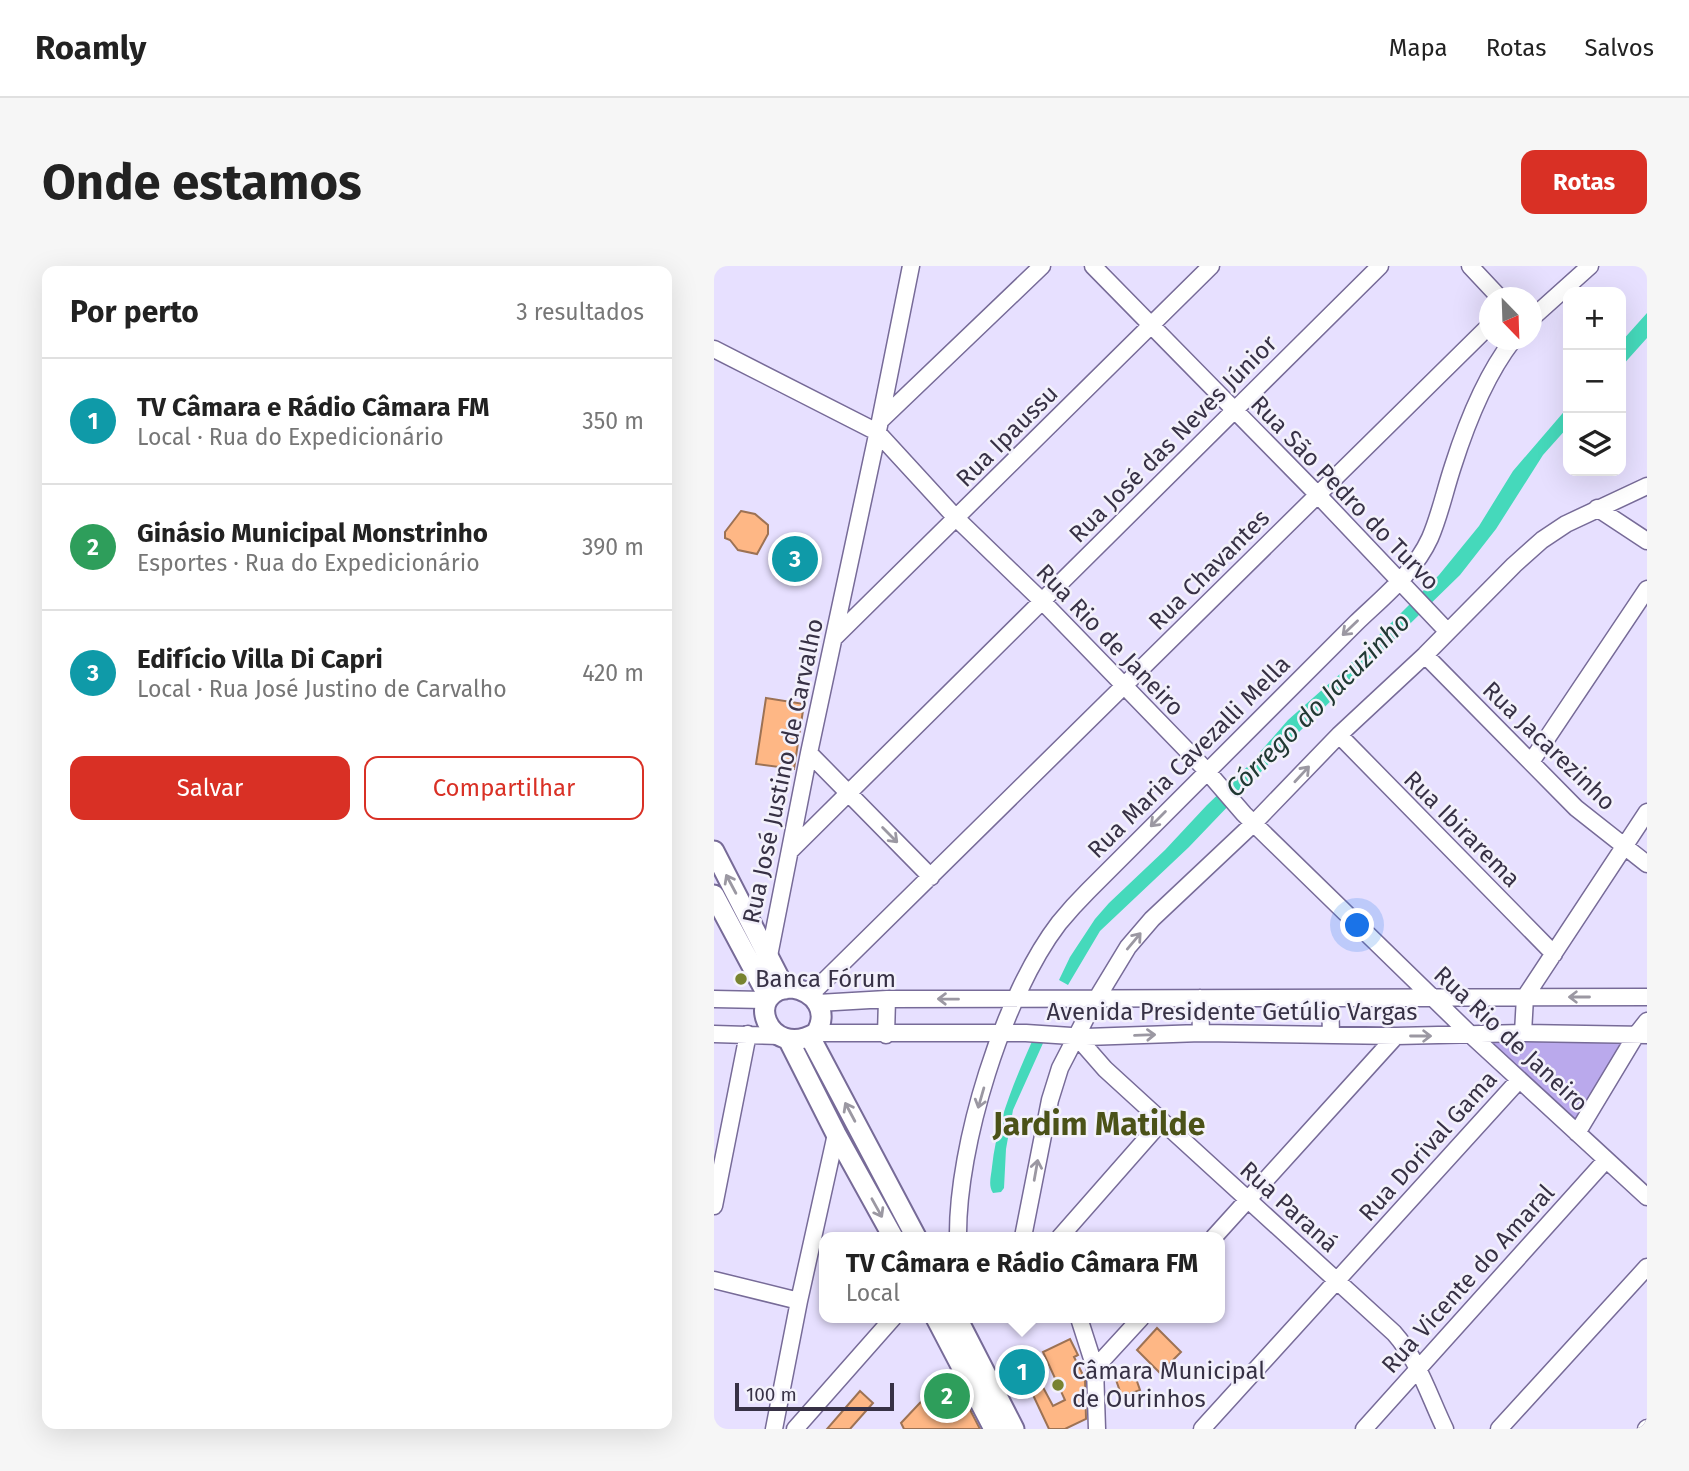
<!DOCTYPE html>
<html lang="pt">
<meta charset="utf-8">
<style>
body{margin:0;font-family:"Fira Sans",sans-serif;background:#f6f6f6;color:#222}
.controls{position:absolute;right:21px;top:21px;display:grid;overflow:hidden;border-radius:14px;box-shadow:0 7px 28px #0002}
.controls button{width:63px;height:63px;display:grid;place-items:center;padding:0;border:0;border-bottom:2px solid #e0e0e0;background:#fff;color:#222;font:35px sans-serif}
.compass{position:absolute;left:765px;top:21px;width:63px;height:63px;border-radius:50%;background:#fff;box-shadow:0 7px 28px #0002;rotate:157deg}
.scale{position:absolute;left:21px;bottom:18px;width:159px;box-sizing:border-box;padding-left:7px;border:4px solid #373145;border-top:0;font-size:19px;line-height:24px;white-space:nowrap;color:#373145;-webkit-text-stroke:5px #f3f1fb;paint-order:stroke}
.you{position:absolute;left:644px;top:660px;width:24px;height:24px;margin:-18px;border:5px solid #fff;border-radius:50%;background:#1a73e8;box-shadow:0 0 0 10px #1a73e833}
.badge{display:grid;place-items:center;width:46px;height:46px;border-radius:50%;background:#d93025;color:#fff;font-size:23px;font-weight:700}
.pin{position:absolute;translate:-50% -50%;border:4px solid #fff;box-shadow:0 2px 7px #0006}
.popup{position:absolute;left:105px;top:966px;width:406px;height:91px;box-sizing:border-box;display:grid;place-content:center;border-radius:14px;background:#fff;filter:drop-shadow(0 2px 5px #0005);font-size:23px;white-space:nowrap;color:#767676}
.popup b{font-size:26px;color:#222}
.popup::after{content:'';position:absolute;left:50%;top:100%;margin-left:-14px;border:14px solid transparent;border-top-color:#fff}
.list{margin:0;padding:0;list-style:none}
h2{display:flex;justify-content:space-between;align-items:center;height:91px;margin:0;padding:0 28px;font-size:30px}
h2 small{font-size:23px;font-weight:400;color:#767676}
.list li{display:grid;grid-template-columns:46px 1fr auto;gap:21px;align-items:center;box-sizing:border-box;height:126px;padding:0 28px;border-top:2px solid #e0e0e0}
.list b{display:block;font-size:26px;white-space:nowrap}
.list p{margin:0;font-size:23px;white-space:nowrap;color:#767676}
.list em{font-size:23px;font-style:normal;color:#767676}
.actions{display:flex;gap:14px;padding:21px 28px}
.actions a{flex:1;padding:16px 0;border:2px solid #d93025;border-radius:14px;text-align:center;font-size:24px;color:#d93025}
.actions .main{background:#d93025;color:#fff}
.icon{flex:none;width:38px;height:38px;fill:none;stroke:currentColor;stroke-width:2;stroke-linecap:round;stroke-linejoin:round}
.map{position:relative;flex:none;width:933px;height:1163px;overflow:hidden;border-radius:14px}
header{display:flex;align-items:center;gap:42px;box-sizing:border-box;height:98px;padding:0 35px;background:#fff;border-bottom:2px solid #e0e0e0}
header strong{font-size:33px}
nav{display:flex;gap:38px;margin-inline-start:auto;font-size:24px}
.intro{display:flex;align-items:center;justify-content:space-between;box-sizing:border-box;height:168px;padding:0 42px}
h1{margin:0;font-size:49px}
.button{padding:18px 32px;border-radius:14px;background:#d93025;color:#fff;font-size:24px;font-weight:700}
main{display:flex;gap:42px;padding:0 42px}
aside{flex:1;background:#fff;border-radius:14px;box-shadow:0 7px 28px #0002}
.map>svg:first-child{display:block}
.green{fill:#baa9ec}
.water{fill:#45d9bb}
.building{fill:#feb785;stroke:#9d7254;stroke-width:2}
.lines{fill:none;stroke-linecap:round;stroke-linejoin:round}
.minor-casing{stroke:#776b98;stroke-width:19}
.major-casing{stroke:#776b98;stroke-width:23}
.minor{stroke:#fff;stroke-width:16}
.major{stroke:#fff;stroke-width:19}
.oneway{stroke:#9b98a2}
.poi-dot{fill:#788330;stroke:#f3f1fb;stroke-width:2.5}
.labels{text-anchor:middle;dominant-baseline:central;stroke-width:5;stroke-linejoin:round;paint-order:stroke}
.street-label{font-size:24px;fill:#373145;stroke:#f3f1fb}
.poi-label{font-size:24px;fill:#373145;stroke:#f3f1fb;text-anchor:start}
.water-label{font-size:26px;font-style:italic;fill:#213933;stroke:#f3f1fb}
.district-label{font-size:32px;font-weight:bold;fill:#4b5218;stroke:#f3f1fb}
</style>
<header>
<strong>Roamly</strong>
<nav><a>Mapa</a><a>Rotas</a><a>Salvos</a></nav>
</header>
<div class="intro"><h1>Onde estamos</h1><a class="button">Rotas</a></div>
<main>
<aside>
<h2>Por perto<small>3 resultados</small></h2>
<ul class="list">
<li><span class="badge" style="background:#0f9aa8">1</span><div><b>TV Câmara e Rádio Câmara FM</b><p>Local · Rua do Expedicionário</p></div><em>350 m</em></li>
<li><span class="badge" style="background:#2e9e5b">2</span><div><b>Ginásio Municipal Monstrinho</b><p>Esportes · Rua do Expedicionário</p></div><em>390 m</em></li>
<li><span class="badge" style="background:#0f9aa8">3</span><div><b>Edifício Villa Di Capri</b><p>Local · Rua José Justino de Carvalho</p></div><em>420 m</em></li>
</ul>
<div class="actions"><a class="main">Salvar</a><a>Compartilhar</a></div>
</aside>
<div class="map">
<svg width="933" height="1163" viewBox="0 0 933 1163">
<rect width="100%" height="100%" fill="#e7e0ff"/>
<path class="green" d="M775 775H911L860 855Z"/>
<path class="water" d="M933 47V72L907 101V76Z
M854 141V161L829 189 782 263 746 309 585 466 475 581 386 665 354 719 345 714 356 691 381 653 395 637 451 584 493 539 533 501 574 454 626 408 725 309 765 260 799 205Z
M320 771 330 775 299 844 292 883 290 922 287 926 279 927C274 919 277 911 278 901 283 855 301 814 320 771Z"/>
<path class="building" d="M27 245 41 248 54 259V268L43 288 24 284 16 274 11 272V266Z
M73 272 88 273 100 281 103 289 102 296H99L97 304 89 311 78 312 72 310 58 296 61 290H68L67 276Z
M52 432 90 438 80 503 42 498Z
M443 1062 467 1086 446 1107 423 1084Z
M356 1073 364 1089 360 1091 371 1113 372 1153 351 1163H335L311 1112 300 1118 293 1106 315 1095 339 1140 351 1134 329 1086Z
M419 1104 426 1124 408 1131 401 1111Z
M236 1105 266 1163H190L187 1157Z
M146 1125 159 1137 136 1163H113Z"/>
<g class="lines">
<g class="minor-casing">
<path id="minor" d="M379 0 604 229 733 365
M756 0 786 32
M818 52 876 0
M0 83 163 166 242 252 328 335 492 504 530 548 757 769 933 931
M166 155 328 0
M883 242 933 275
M120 372 497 0
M711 389 862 542 933 598
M625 469 840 688
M95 487 217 611
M817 496 933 323
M76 585 666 0
M55 690 95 487 166 155 197 0
M96 729 776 59
M486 732 487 767
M616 732 617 768
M0 733 54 734
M104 737 173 733 933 731
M102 767H312L372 771 487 767 682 770 809 767 933 769
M809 767 811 731 933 546
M0 768 66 770
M172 769 173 733
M363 771 391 803 680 1067C705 1095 715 1130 731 1163
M863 867 922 769 933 755
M0 940 34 768
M244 971C243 880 289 730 345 657 354 646 364 635 374 625L642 357C669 331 700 307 716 272 726 249 731 224 739 200 753 156 771 110 799 74
M309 971 336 834 346 802 377 742 414 681 438 653 540 557 625 469 711 389 800 299 828 274 852 258 933 220
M346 971 448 855
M500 971 682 770
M0 1014 85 1035
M365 1052 381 1102 383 1163
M381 1102 427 1052
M60 1163 85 1035 122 868
M81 1163 179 1052
M488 1163 805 814
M650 1163 892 894
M785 1163 933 1001
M932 1163 933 1162"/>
</g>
<g class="major-casing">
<path id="major" d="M0 585 71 723
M0 629 55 732
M78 722C102 726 115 746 102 767 53 795 28 723 78 722Z
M96 771 202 971
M74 773 122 868 179 971
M222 1052 280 1163
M243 1052 300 1163"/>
</g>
<use href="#minor" class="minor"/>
<use href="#major" class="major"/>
</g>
<defs><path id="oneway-shaft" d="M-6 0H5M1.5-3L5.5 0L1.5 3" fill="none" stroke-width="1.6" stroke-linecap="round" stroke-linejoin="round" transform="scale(1.75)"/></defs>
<g class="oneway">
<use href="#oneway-shaft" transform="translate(636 362) rotate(136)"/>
<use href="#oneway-shaft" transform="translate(588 508) rotate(-47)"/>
<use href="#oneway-shaft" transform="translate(444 553) rotate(135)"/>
<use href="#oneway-shaft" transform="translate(176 569) rotate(45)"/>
<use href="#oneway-shaft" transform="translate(17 618) rotate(-118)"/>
<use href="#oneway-shaft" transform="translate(420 675) rotate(-50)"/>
<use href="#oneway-shaft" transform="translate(865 731) rotate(180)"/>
<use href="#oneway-shaft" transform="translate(234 733) rotate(-179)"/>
<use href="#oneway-shaft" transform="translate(431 769) rotate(-2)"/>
<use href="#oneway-shaft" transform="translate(707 770)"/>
<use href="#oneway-shaft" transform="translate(267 832) rotate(106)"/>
<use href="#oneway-shaft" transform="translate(136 846) rotate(-118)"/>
<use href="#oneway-shaft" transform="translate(322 904) rotate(-80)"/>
<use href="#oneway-shaft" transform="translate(163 942) rotate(61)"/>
</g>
<g class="poi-dot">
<circle cx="27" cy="713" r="7"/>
<circle cx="344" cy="1119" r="7"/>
</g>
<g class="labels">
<g class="street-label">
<text transform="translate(293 170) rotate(-45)">Rua Ipaussu</text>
<text transform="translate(459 173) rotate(-45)">Rua José das Neves Júnior</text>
<text transform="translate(631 227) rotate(46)">Rua São Pedro do Turvo</text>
<text transform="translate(495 304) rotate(-45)">Rua Chavantes</text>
<text transform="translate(396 374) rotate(46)">Rua Rio de Janeiro</text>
<text transform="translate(835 480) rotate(44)">Rua Jacarezinho</text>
<text transform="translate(475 491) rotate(-45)">Rua Maria Cavezalli Mella</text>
<text transform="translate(69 505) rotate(-78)">Rua José Justino de Carvalho</text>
<text transform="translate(748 563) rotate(45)">Rua Ibirarema</text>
<text x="518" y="746">Avenida Presidente Getúlio Vargas</text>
<text transform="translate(797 773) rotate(43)">Rua Rio de Janeiro</text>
<text transform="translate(714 880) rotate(-48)">Rua Dorival Gama</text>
<text transform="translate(575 941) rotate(42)">Rua Paraná</text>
<text transform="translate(754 1013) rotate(-48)">Rua Vicente do Amaral</text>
</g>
<g class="poi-label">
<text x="41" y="713">Banca Fórum</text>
<text x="358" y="1105">Câmara Municipal<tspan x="358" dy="28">de Ourinhos</tspan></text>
</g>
<g class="water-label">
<text transform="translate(604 439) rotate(-45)">Córrego do Jacuzinho</text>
</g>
<g class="district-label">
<text x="385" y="858">Jardim Matilde</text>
</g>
</g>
</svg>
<div class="controls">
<button>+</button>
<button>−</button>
<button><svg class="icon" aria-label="layers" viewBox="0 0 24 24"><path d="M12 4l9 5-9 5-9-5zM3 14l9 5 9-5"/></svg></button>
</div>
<svg class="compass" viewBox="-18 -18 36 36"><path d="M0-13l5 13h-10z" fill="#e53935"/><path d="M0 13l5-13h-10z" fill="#767676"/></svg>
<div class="scale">100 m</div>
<div class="you"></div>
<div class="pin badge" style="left:308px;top:1106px;background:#0f9aa8">1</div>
<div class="popup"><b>TV Câmara e Rádio Câmara FM</b>Local</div>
<div class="pin badge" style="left:233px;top:1130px;background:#2e9e5b">2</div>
<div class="pin badge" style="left:81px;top:293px;background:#0f9aa8">3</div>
</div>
</main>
